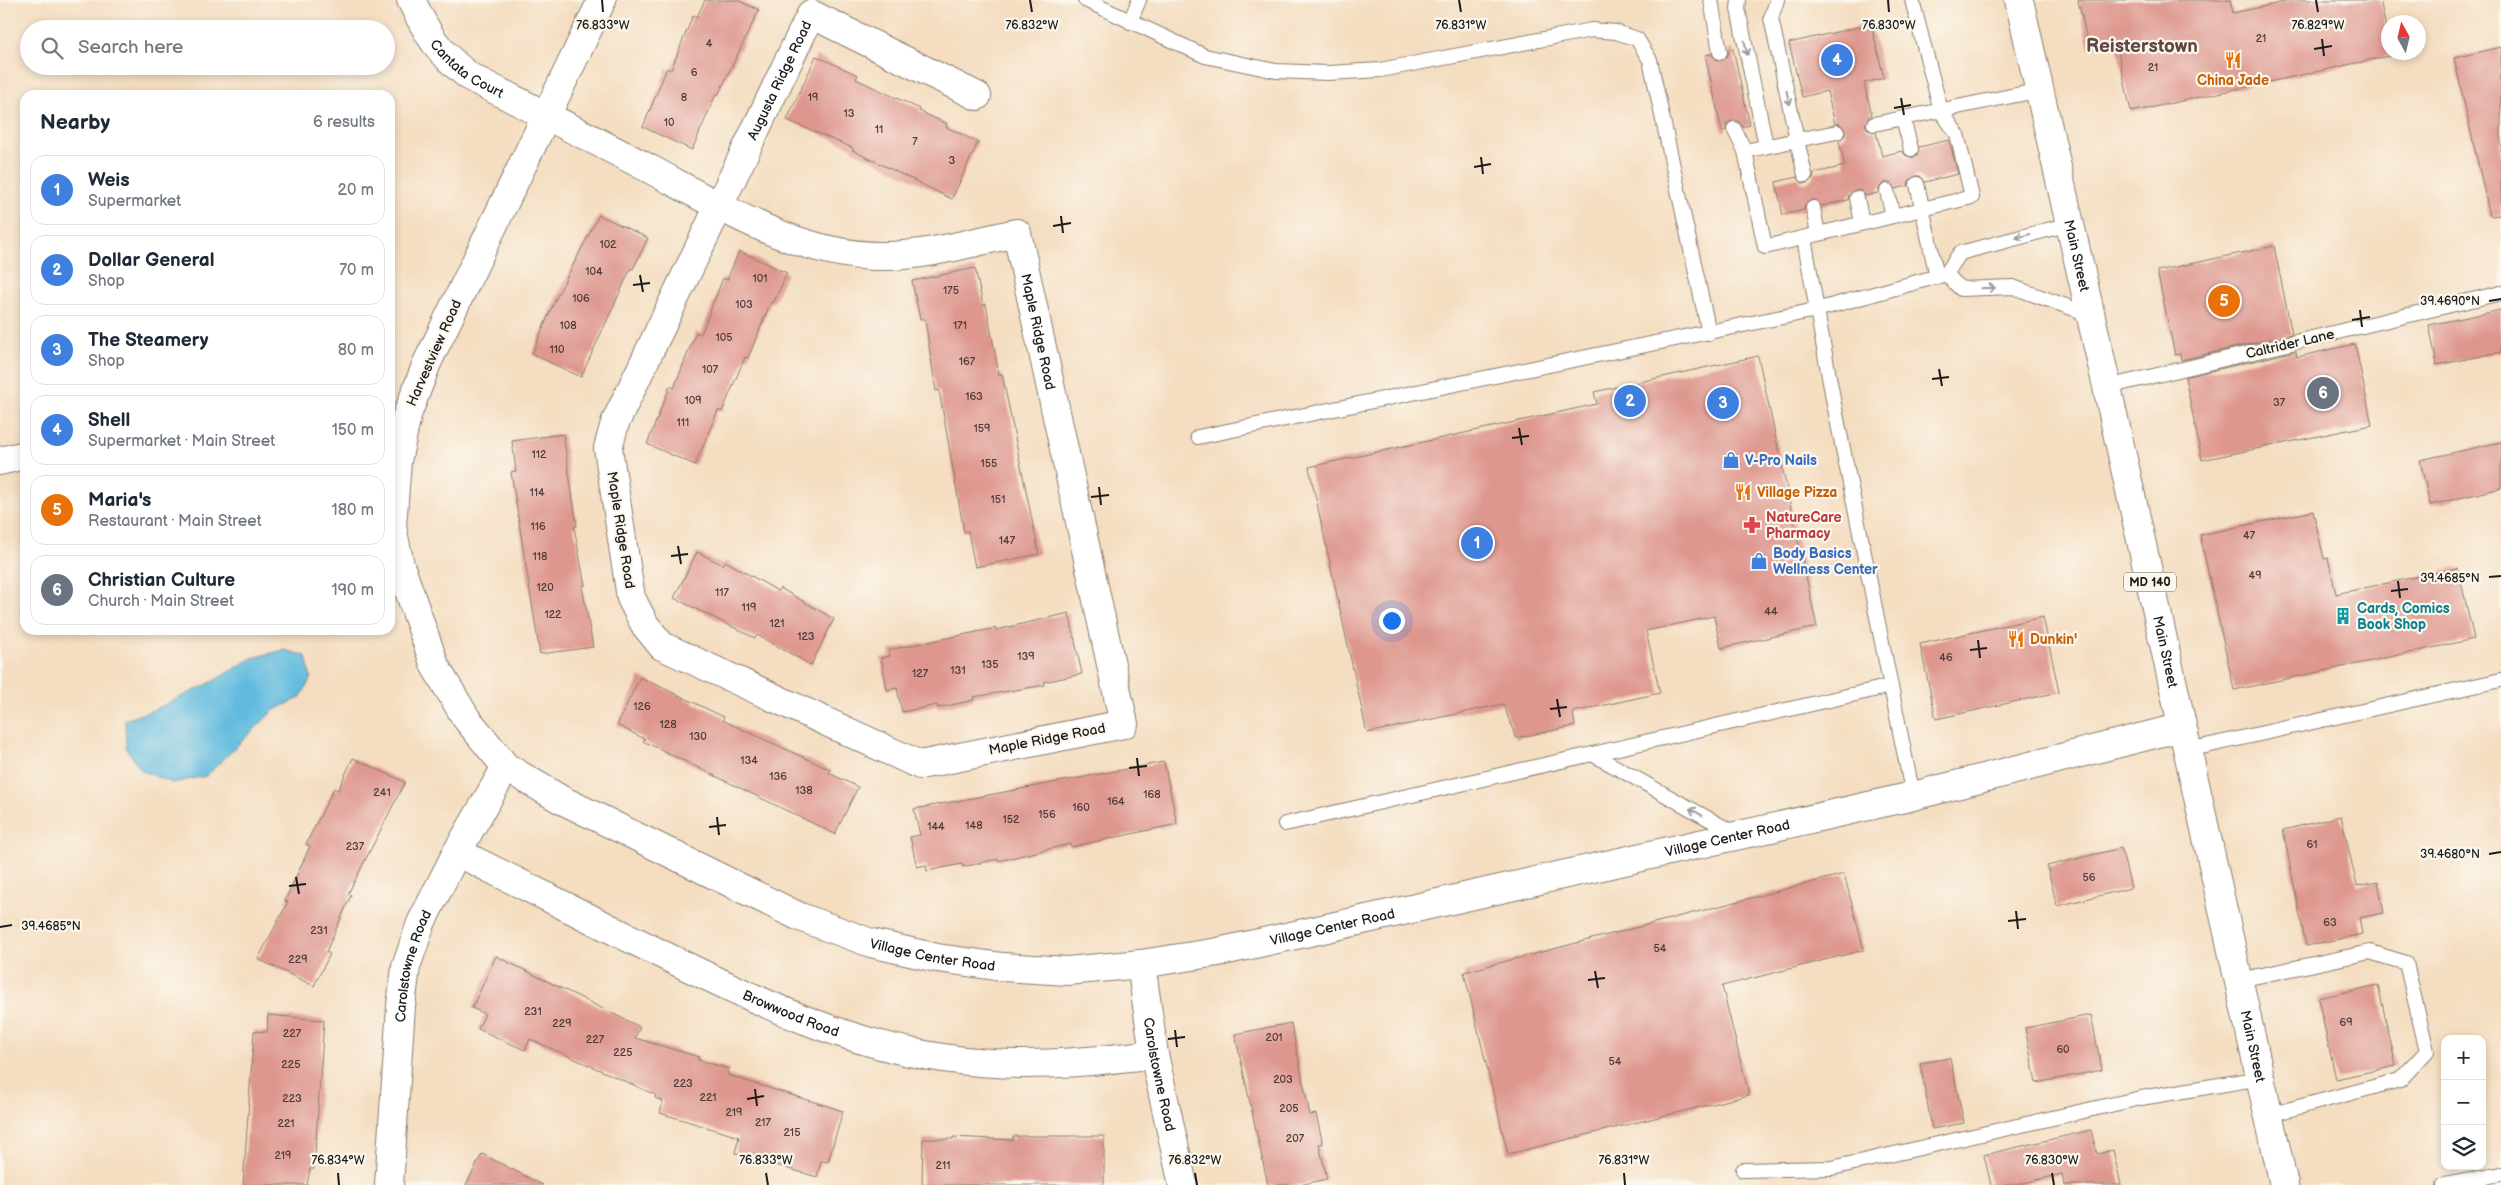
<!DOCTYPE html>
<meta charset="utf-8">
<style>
body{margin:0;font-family:"Balsamiq Sans",sans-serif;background:#f6f6f7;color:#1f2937}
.controls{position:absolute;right:15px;bottom:15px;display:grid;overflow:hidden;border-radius:10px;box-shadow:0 2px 8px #0003}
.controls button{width:45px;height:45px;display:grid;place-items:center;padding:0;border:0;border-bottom:1px solid #e0e1e3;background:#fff;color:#1f2937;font:25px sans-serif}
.compass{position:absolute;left:2381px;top:15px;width:45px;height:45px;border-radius:50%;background:#fff;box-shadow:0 2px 8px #0003;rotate:352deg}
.you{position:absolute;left:1391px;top:620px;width:18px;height:18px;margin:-12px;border:4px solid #fff;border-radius:50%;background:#1a73e8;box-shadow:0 0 0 8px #1a73e833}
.badge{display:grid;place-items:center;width:32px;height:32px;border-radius:50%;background:#b5179e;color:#fff;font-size:16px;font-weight:700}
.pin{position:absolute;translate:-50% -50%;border:2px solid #fff;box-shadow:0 1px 5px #0006}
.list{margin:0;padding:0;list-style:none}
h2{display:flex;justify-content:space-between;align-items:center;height:65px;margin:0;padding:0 20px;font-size:21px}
h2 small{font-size:16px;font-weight:400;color:#747a83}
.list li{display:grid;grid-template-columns:32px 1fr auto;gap:15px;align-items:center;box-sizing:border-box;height:70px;margin:0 10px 10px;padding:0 10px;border:1px solid #e0e1e3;border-radius:15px}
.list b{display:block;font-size:19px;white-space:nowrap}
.list p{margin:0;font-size:16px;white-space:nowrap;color:#747a83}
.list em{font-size:16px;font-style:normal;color:#747a83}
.icon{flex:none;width:28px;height:28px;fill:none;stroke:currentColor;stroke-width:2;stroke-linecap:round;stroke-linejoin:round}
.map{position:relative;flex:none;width:2501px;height:1185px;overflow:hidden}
.search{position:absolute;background:#fff;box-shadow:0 2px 8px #0003;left:20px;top:20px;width:375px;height:55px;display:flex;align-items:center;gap:12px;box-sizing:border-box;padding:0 18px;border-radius:28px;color:#747a83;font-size:19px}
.panel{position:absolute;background:#fff;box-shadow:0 2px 8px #0003;left:20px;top:90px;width:375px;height:545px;border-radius:15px}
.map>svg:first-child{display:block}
.water{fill:#62bbdf;stroke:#3f6c7e}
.building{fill:#de978f}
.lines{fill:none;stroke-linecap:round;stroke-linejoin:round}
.service-casing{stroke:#887c6e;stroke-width:16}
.minor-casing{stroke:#887c6e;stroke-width:30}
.primary-casing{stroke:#887c6e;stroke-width:30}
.service{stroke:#fff;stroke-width:14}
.minor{stroke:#fff;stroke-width:28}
.primary{stroke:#fff;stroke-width:28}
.oneway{stroke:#999}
.ticks{fill:none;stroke:#1c1c1c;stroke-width:2}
.labels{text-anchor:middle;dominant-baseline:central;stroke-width:4.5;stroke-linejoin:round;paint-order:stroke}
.number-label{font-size:11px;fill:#4c3b39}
.shield{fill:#fbf7ec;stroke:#5f5e5a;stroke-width:1}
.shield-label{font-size:12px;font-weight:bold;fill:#1c1c1c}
.street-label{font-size:14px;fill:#1c1c1c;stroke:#fbf7ec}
.food-label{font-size:14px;font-weight:bold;fill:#c56008;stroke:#fbf7ec;text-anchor:start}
.shop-label{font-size:14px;font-weight:bold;fill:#366cbe;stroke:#fbf7ec;text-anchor:start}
.health-label{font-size:14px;font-weight:bold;fill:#be3a42;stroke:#fbf7ec;text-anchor:start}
.culture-label{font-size:14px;font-weight:bold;fill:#0d838f;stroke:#fbf7ec;text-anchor:start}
.district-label{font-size:19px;font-weight:bold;fill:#604744;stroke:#fbf7ec}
.ticks-label{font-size:12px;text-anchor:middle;fill:#1c1c1c;stroke:#fbf7ec;stroke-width:4.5;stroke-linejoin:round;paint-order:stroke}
</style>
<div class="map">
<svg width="2501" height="1185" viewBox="0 0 2501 1185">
<rect width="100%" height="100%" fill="#fbf7ec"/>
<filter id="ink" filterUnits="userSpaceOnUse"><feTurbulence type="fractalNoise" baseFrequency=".02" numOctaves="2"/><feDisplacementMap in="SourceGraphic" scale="10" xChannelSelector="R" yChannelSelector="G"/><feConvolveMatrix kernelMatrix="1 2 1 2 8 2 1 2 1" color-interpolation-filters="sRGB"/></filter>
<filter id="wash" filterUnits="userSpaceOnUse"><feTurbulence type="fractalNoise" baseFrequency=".0096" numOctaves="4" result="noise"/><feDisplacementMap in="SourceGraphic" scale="20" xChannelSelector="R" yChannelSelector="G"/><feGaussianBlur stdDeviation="1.12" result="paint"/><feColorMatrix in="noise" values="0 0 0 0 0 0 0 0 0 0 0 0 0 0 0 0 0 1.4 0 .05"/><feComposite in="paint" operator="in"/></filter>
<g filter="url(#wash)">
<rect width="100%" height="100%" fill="#f4ddc0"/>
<path class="water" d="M284 650 306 656 311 678 300 698 274 710 206 776 172 783 142 771 126 748 125 720 158 708 210 683 252 658Z"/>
<g id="blocks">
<path class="building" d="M705 0H737L759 10 718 95 716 94 692 150 643 127 667 68 671 70 693 15 697 17Z
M2078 0H2230L2233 13 2294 0H2380L2388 37V52H2392L2393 55 2131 112 2116 42 2089 48Z
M1871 24 1884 78 1864 83 1872 115 1868 118 1865 125 1868 130 1876 132 1882 156 1902 151 1905 155 1913 158 1917 155 1919 147 1949 140 1958 174 1925 182 1920 176H1915L1909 181 1908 186 1895 189 1890 183H1884L1879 188 1878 193 1865 196 1860 190H1855L1849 195 1848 200 1821 206 1816 200H1811L1805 205 1804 210 1783 215 1776 182 1797 177 1802 183H1807L1813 178 1814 173 1845 166 1839 141 1845 135V130L1840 124H1835L1827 91 1802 97 1789 43Z
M2501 47V215L2490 216 2454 58Z
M1733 49 1750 125 1743 127 1738 121H1731L1726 125V130L1722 131 1705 55 1711 54 1717 60H1722L1728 55 1729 50Z
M816 56 858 75 856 79 920 109 919 111 947 124 946 127 978 142 952 199 852 150 853 148 787 120Z
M599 215 648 238 633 269 631 268 581 377 532 354 556 298Z
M2274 246 2292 334 2181 360 2180 354 2175 355 2157 271Z
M739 251 787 273 774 302H771L748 358 745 357 722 412 718 410 695 465 647 444 670 386 674 388 696 332 701 334 723 278 727 280Z
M975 268 983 305 986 304 999 375 1002 374 1039 554 975 567 968 531 964 532 939 390 936 391 925 319H920L912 281Z
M2501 310V352L2437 365 2429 325Z
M2355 344 2372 425 2202 460 2185 377 2296 351 2297 357Z
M1758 356 1817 627 1721 648 1714 616 1646 631 1660 693 1573 712 1575 726 1516 738 1503 704 1367 733 1309 467 1597 404 1594 392Z
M563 434 577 526 574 527 585 586H582L593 647 540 654 511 472 516 471 512 441Z
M2501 442V488L2430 505 2420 460Z
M2313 511 2324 559 2328 558 2336 594 2458 568 2474 639 2234 690 2200 535Z
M697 552 723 565 725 561 778 591 780 588 834 619 811 665 757 635 755 638 674 598Z
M1069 613 1082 674 1044 682 1045 685 973 697 974 700 938 708 937 705 902 712 897 688 887 690 881 658 890 656 889 650 996 628V630Z
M2043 617 2059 692 1936 719 1920 644Z
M640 677 724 717 722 720 831 770 829 773 858 787 835 834 643 741 645 739 617 725Z
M353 758 405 782 348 894 351 895 326 952 330 954 314 986 258 959 288 902 285 901 310 846 306 844 334 788 338 790Z
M1164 762 1177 824 1071 847 1070 844 998 861V859L963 867 962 864 927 871 926 865 917 867 910 837 920 835 914 809Z
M2341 816 2357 886 2378 882 2384 913 2359 918 2362 934 2306 946 2283 830Z
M2121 848 2131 888 2057 906 2047 866Z
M1844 874 1864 950 1722 986 1749 1095 1508 1154 1464 972Z
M496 956 640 1027 635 1038 699 1057 698 1060 729 1069 727 1075 843 1111 828 1162 821 1161 817 1177 735 1153 739 1137 660 1113 663 1101 655 1098 656 1095 530 1039 525 1050 478 1029 485 1014 472 1008Z
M2378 985 2396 1066 2336 1079 2318 998Z
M268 1015 324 1020 314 1169H310L307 1185H243L254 1031 267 1032Z
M2091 1015 2102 1070 2036 1083 2025 1028Z
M1291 1023 1310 1115 1316 1114 1323 1144H1319L1327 1179 1299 1185H1268L1235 1034Z
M1950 1058 1964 1123 1932 1129 1920 1063Z
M2091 1130 2097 1154 2113 1150 2121 1185H2064L2062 1174 2016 1185H1991L1984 1155Z
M1013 1136H1104V1185H922L923 1139H953V1137L1013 1140Z
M482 1154 543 1185H466Z"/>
</g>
</g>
<g filter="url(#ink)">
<use href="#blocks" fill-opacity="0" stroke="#887c6e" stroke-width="1"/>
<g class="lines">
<g class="service-casing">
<path id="service" d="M1085 0 1205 56 1276 71 1328 73 1380 70 1592 30 1616 32 1637 39 1650 60 1709 333
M1711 0 1720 52
M1739 0 1738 9 1766 146
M1777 0 1771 18 1797 140 1745 151 1765 247 1972 197 1957 134 1941 111 1912 0
M1130 22 1139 0
M1903 118 1911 149
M1874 124 2040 90
M1734 129 1745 151
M1805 175 1797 140 1837 132
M1917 184 1937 277
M1887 191 1893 216
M1857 198 1862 223
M1813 208 1818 234
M1804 238 1834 404 1913 796
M1946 274 1961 289 2013 287 2091 315
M2107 387 2501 293
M1198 437 1816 310 1946 274 1960 253 2070 224
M2188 750 2501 680
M1592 754 1736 834
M1285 824 1891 686
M2239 980 2370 952 2406 963 2427 1051 2400 1080 2269 1115
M1743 1170 1832 1168 2141 1098 2261 1078
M2444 1185 2501 1174"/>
</g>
<g class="minor-casing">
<g id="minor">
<path id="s1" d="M411 0C429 37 437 51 470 77 529 107 589 137 648 168 720 206 799 257 883 256 927 256 973 242 1017 233L1124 724 920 765 662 646 645 625 631 598 608 448 615 423 811 14 977 96"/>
<path id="s2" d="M602 0 427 363 407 415 397 461 392 527 400 565 435 666 466 718 506 767 560 799 800 917 871 943 937 958 1003 967 1067 971 1141 964 1218 952 1309 932 1913 796 2182 727"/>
<path d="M0 461 25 455"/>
<path id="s3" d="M457 852C524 885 590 919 657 952 749 997 840 1043 943 1058 1014 1069 1084 1063 1154 1054"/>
<path id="s4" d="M1141 964 1154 1054 1183 1185"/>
<path id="s5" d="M389 1185 401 1006 406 967 421 923 457 852 506 767"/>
</g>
</g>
<g class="primary-casing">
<g id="primary">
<path id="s6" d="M2019 0 2107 387 2284 1185"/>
</g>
</g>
<use href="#service" class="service"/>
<use href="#minor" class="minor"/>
<use href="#primary" class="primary"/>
</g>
<defs><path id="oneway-shaft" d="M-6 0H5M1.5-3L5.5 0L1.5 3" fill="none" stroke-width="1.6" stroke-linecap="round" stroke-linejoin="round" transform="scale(1.25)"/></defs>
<g class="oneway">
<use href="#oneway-shaft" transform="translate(1746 48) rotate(79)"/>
<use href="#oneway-shaft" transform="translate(1788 98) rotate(78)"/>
<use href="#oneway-shaft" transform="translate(2023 236) rotate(165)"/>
<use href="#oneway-shaft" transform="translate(1988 288) rotate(-2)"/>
<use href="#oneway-shaft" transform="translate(1696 812) rotate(-151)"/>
</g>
</g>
<path class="ticks" d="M602 0 603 12M1030 0 1032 12M1459 0 1461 12M1888 0 1889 12M2316 0 2318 12M2322 39 2324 56M2314 49 2332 46M1901 98 1904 115M1894 108 1911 105M1481 157 1483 174M1474 167 1491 164M1061 216 1063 233M1053 226 1071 223M640 275 643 292M633 285 650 283M2489 301 2501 299M2360 310 2362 327M2352 320 2370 317M1939 369 1942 386M1932 379 1949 377M1519 428 1522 445M1512 438 1529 436M1099 487 1101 505M1091 497 1109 495M678 546 681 564M671 556 688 554M2489 577 2501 576M2398 581 2400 598M2391 591 2408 589M1978 640 1980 658M1970 650 1987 648M1557 699 1560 717M1550 709 1567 707M1137 758 1139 776M1129 768 1147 766M717 817 719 835M709 827 726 825M2489 854 2501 852M296 877 299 894M289 886 306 884M2016 911 2018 929M2008 921 2026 919M0 927 12 925M1595 971 1598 988M1588 980 1605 978M1175 1030 1177 1047M1168 1039 1185 1037M755 1089 757 1106M747 1099 764 1096M338 1173 339 1185M766 1173 768 1185M1195 1173 1197 1185M1624 1173 1625 1185M2052 1173 2054 1185"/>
<defs>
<g id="restaurant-bare" transform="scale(1.35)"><path d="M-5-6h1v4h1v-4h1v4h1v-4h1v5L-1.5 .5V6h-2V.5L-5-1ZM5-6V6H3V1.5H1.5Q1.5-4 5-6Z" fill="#e8710a" stroke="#fbf7ec" stroke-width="2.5" paint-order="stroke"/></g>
<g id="shop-bare" transform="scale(1.35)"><path d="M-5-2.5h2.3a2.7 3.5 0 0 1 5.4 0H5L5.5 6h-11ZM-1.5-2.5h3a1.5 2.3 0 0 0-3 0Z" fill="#3f7fe0" stroke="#fbf7ec" stroke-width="2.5" paint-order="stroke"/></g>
<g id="pharmacy-bare" transform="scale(1.35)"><path d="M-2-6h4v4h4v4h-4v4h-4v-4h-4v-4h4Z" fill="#e0444e" stroke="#fbf7ec" stroke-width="2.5" paint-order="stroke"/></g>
<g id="building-bare" transform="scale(1.35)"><path d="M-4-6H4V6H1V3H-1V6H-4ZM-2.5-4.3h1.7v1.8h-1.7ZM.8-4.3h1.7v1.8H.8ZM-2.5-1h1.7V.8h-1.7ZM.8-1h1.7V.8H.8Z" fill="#0f9aa8" stroke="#fbf7ec" stroke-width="2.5" paint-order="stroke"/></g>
</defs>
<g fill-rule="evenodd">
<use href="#restaurant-bare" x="2233" y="60"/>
<use href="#shop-bare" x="1731" y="460"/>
<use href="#restaurant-bare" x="1743" y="492"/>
<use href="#pharmacy-bare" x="1752" y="525"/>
<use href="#shop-bare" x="1759" y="561"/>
<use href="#building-bare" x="2343" y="616"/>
<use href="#restaurant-bare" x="2016" y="639"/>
</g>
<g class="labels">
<g class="number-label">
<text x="2261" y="38">21</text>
<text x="709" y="43">4</text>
<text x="2153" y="67">21</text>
<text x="694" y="72">6</text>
<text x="684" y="97">8</text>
<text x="813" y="97">19</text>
<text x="849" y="113">13</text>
<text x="669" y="122">10</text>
<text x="879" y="129">11</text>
<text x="915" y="141">7</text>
<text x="952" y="160">3</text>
<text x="608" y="244">102</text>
<text x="594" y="271">104</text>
<text x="760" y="278">101</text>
<text x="951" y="290">175</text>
<text x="581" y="298">106</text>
<text x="744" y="304">103</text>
<text x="568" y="325">108</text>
<text x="960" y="325">171</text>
<text x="724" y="337">105</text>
<text x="557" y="349">110</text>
<text x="967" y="361">167</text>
<text x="710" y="369">107</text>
<text x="974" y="396">163</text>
<text x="693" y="400">109</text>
<text x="2279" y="402">37</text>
<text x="683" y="422">111</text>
<text x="982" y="428">159</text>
<text x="539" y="454">112</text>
<text x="989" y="463">155</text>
<text x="537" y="492">114</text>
<text x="998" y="499">151</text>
<text x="538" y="526">116</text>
<text x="2249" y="535">47</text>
<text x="1007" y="540">147</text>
<text x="540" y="556">118</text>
<text x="2255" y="575">49</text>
<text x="545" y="587">120</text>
<text x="722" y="592">117</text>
<text x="749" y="607">119</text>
<text x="1771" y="611">44</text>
<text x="553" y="614">122</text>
<text x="777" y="623">121</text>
<text x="806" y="636">123</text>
<text x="1026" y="656">139</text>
<text x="1946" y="657">46</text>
<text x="990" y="664">135</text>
<text x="958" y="670">131</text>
<text x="920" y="673">127</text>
<text x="642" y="706">126</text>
<text x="668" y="724">128</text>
<text x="698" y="736">130</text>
<text x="749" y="760">134</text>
<text x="778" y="776">136</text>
<text x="804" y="790">138</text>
<text x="382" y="792">241</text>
<text x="1152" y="794">168</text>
<text x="1116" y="801">164</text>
<text x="1081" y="807">160</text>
<text x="1047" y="814">156</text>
<text x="1011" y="819">152</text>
<text x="974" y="825">148</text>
<text x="936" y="826">144</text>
<text x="2312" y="844">61</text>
<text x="355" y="846">237</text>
<text x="2089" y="877">56</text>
<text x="2330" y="922">63</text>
<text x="319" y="930">231</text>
<text x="1660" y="948">54</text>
<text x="298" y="959">229</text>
<text x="533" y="1011">231</text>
<text x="2346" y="1022">69</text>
<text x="562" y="1023">229</text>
<text x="292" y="1033">227</text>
<text x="1274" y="1037">201</text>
<text x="595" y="1039">227</text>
<text x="2063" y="1049">60</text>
<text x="623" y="1052">225</text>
<text x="1615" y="1061">54</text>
<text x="291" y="1064">225</text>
<text x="1283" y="1079">203</text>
<text x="683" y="1083">223</text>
<text x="708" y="1097">221</text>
<text x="292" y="1098">223</text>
<text x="1289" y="1108">205</text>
<text x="734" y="1112">219</text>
<text x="763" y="1122">217</text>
<text x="286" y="1123">221</text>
<text x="792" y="1132">215</text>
<text x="1295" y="1138">207</text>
<text x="283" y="1155">219</text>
<text x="943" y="1165">211</text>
</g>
<rect class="shield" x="2124" y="572.5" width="52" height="19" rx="4"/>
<g class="shield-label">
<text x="2150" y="582">MD 140</text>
</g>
<g class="street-label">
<text stroke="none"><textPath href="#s1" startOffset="91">Cantata Court</textPath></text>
<text stroke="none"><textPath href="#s1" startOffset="2298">Augusta Ridge Road</textPath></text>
<text stroke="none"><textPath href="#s6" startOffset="262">Main Street</textPath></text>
<text stroke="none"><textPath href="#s1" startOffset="789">Maple Ridge Road</textPath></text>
<text transform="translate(2290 344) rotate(-13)">Caltrider Lane</text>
<text transform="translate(434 353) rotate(-66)">Harvestview Road</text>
<text transform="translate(621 530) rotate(81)">Maple Ridge Road</text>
<text stroke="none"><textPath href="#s6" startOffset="668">Main Street</textPath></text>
<text transform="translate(1047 739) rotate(-11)">Maple Ridge Road</text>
<text stroke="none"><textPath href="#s2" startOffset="2120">Village Center Road</textPath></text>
<text stroke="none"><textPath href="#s2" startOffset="1715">Village Center Road</textPath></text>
<text stroke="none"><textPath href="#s2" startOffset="1310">Village Center Road</textPath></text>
<text stroke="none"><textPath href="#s5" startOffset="221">Carolstowne Road</textPath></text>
<text stroke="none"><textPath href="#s3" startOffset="371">Browwood Road</textPath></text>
<text stroke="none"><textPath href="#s6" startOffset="1072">Main Street</textPath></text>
<text stroke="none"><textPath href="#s4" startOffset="112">Carolstowne Road</textPath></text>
</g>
<g class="food-label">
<text x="2233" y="80" text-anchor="middle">China Jade</text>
<text x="1757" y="492">Village Pizza</text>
<text x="2030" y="639">Dunkin'</text>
</g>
<g class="shop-label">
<text x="1745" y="460">V-Pro Nails</text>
<text x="1773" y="553">Body Basics<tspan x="1773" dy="16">Wellness Center</tspan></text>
</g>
<g class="health-label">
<text x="1766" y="517">NatureCare<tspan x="1766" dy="16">Pharmacy</tspan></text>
</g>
<g class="culture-label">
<text x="2357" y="608">Cards, Comics<tspan x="2357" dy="16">Book Shop</tspan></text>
</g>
<g class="district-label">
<text x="2142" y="46">Reisterstown</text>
</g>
</g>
<g class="ticks-label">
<text x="603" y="29">76.833°W</text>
<text x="1032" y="29">76.832°W</text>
<text x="1461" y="29">76.831°W</text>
<text x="1889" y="29">76.830°W</text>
<text x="2318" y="29">76.829°W</text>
<text x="2450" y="305">39.4690°N</text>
<text x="2450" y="582">39.4685°N</text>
<text x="2450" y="858">39.4680°N</text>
<text x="51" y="930">39.4685°N</text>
<text x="338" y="1164">76.834°W</text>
<text x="766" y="1164">76.833°W</text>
<text x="1195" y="1164">76.832°W</text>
<text x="1624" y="1164">76.831°W</text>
<text x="2052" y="1164">76.830°W</text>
</g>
</svg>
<div class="controls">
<button>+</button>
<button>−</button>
<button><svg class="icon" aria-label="layers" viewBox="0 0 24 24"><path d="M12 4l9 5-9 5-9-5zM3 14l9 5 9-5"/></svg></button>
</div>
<svg class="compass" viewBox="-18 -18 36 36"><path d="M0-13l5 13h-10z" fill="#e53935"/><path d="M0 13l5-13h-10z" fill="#747a83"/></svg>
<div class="you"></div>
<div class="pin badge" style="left:1477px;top:543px;background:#3f7fe0">1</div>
<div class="pin badge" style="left:1630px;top:401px;background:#3f7fe0">2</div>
<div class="pin badge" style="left:1723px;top:403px;background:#3f7fe0">3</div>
<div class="pin badge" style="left:1837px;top:60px;background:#3f7fe0">4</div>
<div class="pin badge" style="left:2224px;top:301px;background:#e8710a">5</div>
<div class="pin badge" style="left:2323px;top:393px;background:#6b7280">6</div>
<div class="search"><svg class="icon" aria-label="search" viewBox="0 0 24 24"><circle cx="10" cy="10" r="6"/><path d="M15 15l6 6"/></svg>Search here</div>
<section class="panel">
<h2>Nearby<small>6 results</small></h2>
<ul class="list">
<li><span class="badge" style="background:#3f7fe0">1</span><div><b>Weis</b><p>Supermarket</p></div><em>20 m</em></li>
<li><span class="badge" style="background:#3f7fe0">2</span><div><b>Dollar General</b><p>Shop</p></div><em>70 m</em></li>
<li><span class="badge" style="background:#3f7fe0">3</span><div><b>The Steamery</b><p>Shop</p></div><em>80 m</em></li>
<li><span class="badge" style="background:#3f7fe0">4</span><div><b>Shell</b><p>Supermarket · Main Street</p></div><em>150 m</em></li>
<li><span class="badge" style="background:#e8710a">5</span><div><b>Maria's</b><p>Restaurant · Main Street</p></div><em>180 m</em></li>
<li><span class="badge" style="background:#6b7280">6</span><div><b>Christian Culture</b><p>Church · Main Street</p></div><em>190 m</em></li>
</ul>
</section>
</div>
